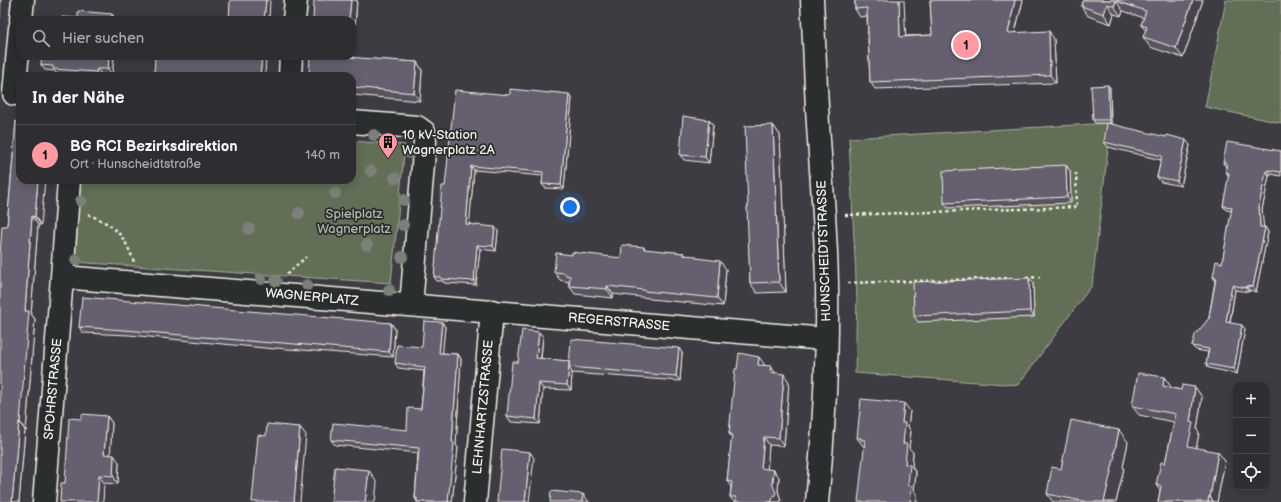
<!DOCTYPE html>
<html lang="de">
<meta charset="utf-8">
<style>
body{margin:0;font-family:"Balsamiq Sans",sans-serif;background:#35353a;color:#f1f3f6}
.controls{position:absolute;right:12px;bottom:12px;display:grid;overflow:hidden;border-radius:8px;box-shadow:0 2px 10px #0003}
.controls button{width:36px;height:36px;display:grid;place-items:center;padding:0;border:0;border-bottom:1px solid #48494d;background:#2d2d32;color:#f1f3f6;font:20px sans-serif}
.you{position:absolute;left:570px;top:207px;width:14px;height:14px;margin:-10px;border:3px solid #fff;border-radius:50%;background:#1a73e8;box-shadow:0 0 0 6px #1a73e833}
.badge{display:grid;place-items:center;width:26px;height:26px;border-radius:50%;background:#ff9aa2;color:#111;font-size:13px;font-weight:700}
.pin{position:absolute;translate:-50% -50%;border:2px solid #fff;box-shadow:0 1px 4px #0006}
.list{margin:0;padding:0;list-style:none}
h2{display:flex;justify-content:space-between;align-items:center;height:52px;margin:0;padding:0 16px;font-size:17px}
h2 small{font-size:13px;font-weight:400;color:#a7a8ac}
.list li{display:grid;grid-template-columns:26px 1fr auto;gap:12px;align-items:center;box-sizing:border-box;height:60px;padding:0 16px;border-top:1px solid #48494d}
.list b{display:block;font-size:15px;white-space:nowrap}
.list p{margin:0;font-size:13px;white-space:nowrap;color:#a7a8ac}
.list em{font-size:13px;font-style:normal;color:#a7a8ac}
.icon{flex:none;width:22px;height:22px;fill:none;stroke:currentColor;stroke-width:2;stroke-linecap:round;stroke-linejoin:round}
.map{position:relative;flex:none;width:1281px;height:502px;overflow:hidden}
.search{position:absolute;background:#2d2d32;box-shadow:0 2px 10px #0003;left:16px;top:16px;width:340px;height:44px;display:flex;align-items:center;gap:10px;box-sizing:border-box;padding:0 14px;border-radius:12px;color:#a7a8ac;font-size:15px}
.panel{position:absolute;background:#2d2d32;box-shadow:0 2px 10px #0003;left:16px;top:72px;width:340px;height:112px;border-radius:12px}
.map>svg:first-child{display:block}
.green{fill:#626e56;stroke:#abb09f}
.lines{fill:none;stroke-linecap:round;stroke-linejoin:round}
.minor-casing{stroke:#f4f1e8;stroke-width:25}
.path{stroke:#f4f1e8;stroke-width:2.5;stroke-dasharray:3 3;stroke-linecap:butt}
.minor{stroke:#2a2d2e;stroke-width:22}
.tree{fill:#7d7f79}
.wall{fill:#58525f;stroke:#f4f1e8}
.shaded-wall{fill:#47424e;stroke:#f4f1e8}
.building{fill:#665f6f;stroke:#f4f1e8}
.labels{text-anchor:middle;dominant-baseline:central;stroke-width:3.5;stroke-linejoin:round;paint-order:stroke}
.poi-label{font-size:13px;fill:#f4f1e8;stroke:#2a2d2e;text-anchor:start}
.park-label{font-size:13px;fill:#b2b6a6;stroke:#2a2d2e}
.street-label{font-size:13px;fill:#f4f1e8;stroke:#2a2d2e}
</style>
<div class="map">
<svg width="1281" height="502" viewBox="0 0 1281 502">
<rect width="100%" height="100%" fill="#3c3c42"/>
<filter id="ink" filterUnits="userSpaceOnUse"><feTurbulence type="fractalNoise" baseFrequency=".025" numOctaves="2"/><feDisplacementMap in="SourceGraphic" scale="8" xChannelSelector="R" yChannelSelector="G"/><feConvolveMatrix kernelMatrix="1 2 1 2 8 2 1 2 1" color-interpolation-filters="sRGB"/></filter>
<g filter="url(#ink)">
<path class="green" d="M1226 0H1281V123L1205 107Z
M1111 123 1092 285 1018 385 855 373 857 299 849 138Z
M352 141 405 145 391 283 73 262 80 180H352Z"/>
<g class="lines">
<g class="minor-casing">
<path id="minor" d="M812 0C814 35 815 71 817 106 820 165 826 225 827 284 828 357 824 430 817 502
M21 20 23 0
M294 20 296 0
M290 76 291 56
M14 94 20 28
M352 122 417 127 424 132 425 141 411 305
M69 180 62 277 826 339
M44 502 62 277
M475 502 492 311"/>
</g>
<path class="path" d="M88 214C101 220 115 226 123 239 128 246 131 254 134 262
M845 215 1077 207 1076 173
M287 274 306 257
M1026 278 1040 277
M848 283 1015 278"/>
<use href="#minor" class="minor"/>
</g>
<g class="tree">
<circle cx="374" cy="135" r="6"/>
<circle cx="410" cy="153" r="6"/>
<circle cx="371" cy="171" r="6"/>
<circle cx="395" cy="178" r="6"/>
<circle cx="335" cy="193" r="6"/>
<circle cx="404" cy="200" r="6"/>
<circle cx="81" cy="201" r="6"/>
<circle cx="299" cy="213" r="6"/>
<circle cx="403" cy="225" r="6"/>
<circle cx="249" cy="229" r="6"/>
<circle cx="367" cy="245" r="6"/>
<circle cx="402" cy="257" r="6"/>
<circle cx="76" cy="260" r="6"/>
<circle cx="261" cy="279" r="6"/>
<circle cx="276" cy="281" r="6"/>
<circle cx="307" cy="285" r="6"/>
<circle cx="389" cy="290" r="6"/>
</g>
<path class="wall" d="M314 0H357L353 58 417 62 422 70 420 101 352 95V76Z
M855 0 905 36 932 35 930 0H1023L1015 32 1054 39 1056 83 875 89 870 82 867 16 860 17 855 9Z
M1083 0H1203L1183 58 1150 47 1143 37 1146 31 1141 25 1144 18 1123 11 1121 16 1114 14 1111 24 1088 16 1081 6Z
M42 56H114L112 75 101 74V76H77L57 74 55 71 45 70 41 65Z
M1108 85 1110 88 1111 123H1095L1093 120Z
M510 95 572 98 564 189 545 188 542 184 543 176 474 170 469 224 498 231 496 251 480 249 476 285 444 283 443 281H437L434 277 445 186Z
M709 120 713 125 709 163 684 160 680 155Z
M16 121 41 225H38L31 314 35 319 26 431 25 430 19 502H0L7 226Z
M773 125 780 135 786 292 757 293 750 283 748 207Z
M1166 137 1190 145 1181 186 1161 182 1157 177 1161 160 1108 147 1104 142Z
M1281 151V176L1271 174 1270 176H1269L1262 210 1263 227H1265L1268 232 1256 292 1249 290V292L1235 290 1230 323 1245 329 1237 374 1209 368 1206 364 1208 352 1196 350 1192 346 1209 318V317L1215 281 1213 277 1222 263 1232 211 1226 210 1223 206 1229 177 1226 172V167L1223 163Z
M1066 165 1070 171 1071 203 948 208 944 203Z
M644 247 646 250 684 253 685 255 698 259 726 269 723 306 650 299 649 298 613 294V298L575 294 569 286V282L560 280 554 272 572 255 621 258Z
M1029 278 1033 283 1034 317 918 322 914 316Z
M442 322 445 327 442 353 458 354 461 359 456 445 458 448 452 502H417L415 498 418 453 335 445 331 440 407 430 421 409 424 371 398 368 395 363 422 347Z
M391 323 395 329 393 357 275 348V349L129 335 83 333 79 327Z
M539 332 543 337 541 359 569 361 679 348 682 353 680 381 572 373 571 390 543 389 540 424 511 422 507 416 518 362Z
M764 364V366L789 382 784 446 769 445 767 469 779 477 778 491 781 501 780 502H734L730 497 731 487 727 481 732 437 729 434 737 369Z
M1164 377 1171 387V388L1181 390 1195 387 1202 397 1197 429 1199 433 1196 448 1225 461 1217 502H1158L1160 491 1156 485 1165 463 1174 422 1139 415 1132 406Z
M910 411 908 427 911 431 909 448 913 452 912 467 916 473 914 490 917 494 864 446H863L857 438Z
M107 416 112 423 110 454 119 462 118 484 104 483H65L81 419Z
M1128 442 1123 467 1124 468 1116 502H1053L1047 494 1061 469Z"/>
<path class="shaded-wall" d="M0 0H1L0 18Z
M266 0H270L269 20H264Z
M351 0H357L352 65 346 57V56H352V20H349Z
M899 0H904L906 44 900 37Z
M1015 0H1023L1013 40 1008 33Z
M1193 0H1203L1183 58 1176 48Z
M1116 1 1123 11 1121 16 1114 6Z
M1107 4 1114 14 1111 24 1104 14Z
M112 14 116 19V20H112Z
M1049 31 1054 39 1056 83 1050 75Z
M109 56H114L112 75 108 69Z
M262 56H266L265 76H260Z
M417 62 422 70 420 101 414 93Z
M97 69 101 74V76H99L96 72Z
M1108 85 1110 88 1111 123 1109 120Z
M569 94 572 98 564 189 561 185Z
M709 120 713 125 709 163 705 157Z
M773 125 780 135 786 292 779 282Z
M1186 140 1190 145 1181 186 1177 181Z
M1066 165 1070 171 1071 203 1067 197Z
M471 166 474 170 469 228 466 224Z
M1268 170 1271 174 1270 176 1267 172Z
M1266 171 1269 176 1262 210 1264 231 1260 227 1259 206Z
M38 180H45L41 225 35 217Z
M32 216 38 225 31 314 35 319 26 431 20 422 25 311Z
M495 227 498 231 496 251 493 246Z
M1265 227 1268 232 1256 292 1253 287Z
M477 245 480 249 476 285 474 281Z
M720 261 726 269 723 306 717 298Z
M1029 278 1033 283 1034 317 1030 311Z
M1232 285 1235 290 1229 326 1226 322Z
M607 286 613 294V298L607 289Z
M1246 286 1249 290V292L1246 288Z
M442 322 445 327 442 358 439 353Z
M391 323 395 329 393 357 389 352Z
M1242 325 1245 329 1237 374 1234 369Z
M539 332 543 337 540 364 536 358Z
M679 348 682 353 680 381 676 376Z
M458 354 461 359 456 445 458 448 452 502H448Z
M759 357 764 364 763 373 758 365Z
M771 366 776 374 770 372Z
M569 367 572 373 571 390 567 385Z
M784 374 789 382 784 446 779 438Z
M1164 377 1171 387 1170 396 1163 386Z
M539 383 543 389 540 424 536 419Z
M1195 387 1202 397 1197 429 1199 433 1195 455 1188 446 1190 422Z
M904 403 910 411 908 427 911 431 909 448 913 452 912 467 916 473 914 490 917 494V502H910L905 464 902 423Z
M107 416 112 423 110 462 104 454Z
M19 422 25 430 19 502H12Z
M300 427 306 435 300 502H294Z
M1119 430 1128 442 1123 467 1124 468 1116 502H1104Z
M764 437 769 445 767 476 761 468Z
M530 452 534 458 529 502H525Z
M1218 452 1225 461 1217 502H1214L1210 497Z
M114 455 119 462 118 484 113 476Z
M369 470 377 483 375 502H365Z
M774 470 779 477 778 491 781 501 780 502H771Z
M99 475 104 483 103 502H97Z
M583 494 589 502H582Z
M1209 496 1213 502H1208Z"/>
<path class="building" d="M230 0H266L264 20H229Z
M314 0H351L349 20H313Z
M855 0H899L900 37 932 35 930 0H1015L1008 33 1049 31 1050 75 870 82 867 8 855 9Z
M1083 0H1193L1176 48 1143 37 1147 27 1141 25 1146 11 1116 1 1114 6 1107 4 1104 14 1081 6Z
M78 11 112 14V20H61L62 17 78 18Z
M42 56H109L108 69H97L96 72 53 69V66L41 65Z
M155 56H262L260 76H193L181 75V76H163L154 75Z
M310 56H346V57L417 62 414 93 352 87V76H309Z
M1108 85 1109 120H1093L1091 86Z
M510 89 550 93V92L569 94 561 185 542 184 543 172 471 166 466 224 495 227 493 246 477 245 474 281 441 279V277H434L442 186H445L455 90 510 95Z
M683 116 709 120 705 157 680 155Z
M16 121H20V180H38L35 217 32 216 25 311H29L20 422H19L12 502H0V255L2 226H7Z
M1107 123 1166 137 1167 135 1186 140 1177 181 1157 177 1162 156 1104 142Z
M773 125 779 282 750 283 747 207H748L745 126Z
M1227 142 1281 151V172L1268 170 1267 172 1266 171 1259 206 1260 227H1265L1253 287 1246 286V288L1232 285 1226 322 1242 325 1234 369 1206 364 1209 349 1192 346 1195 335 1210 317H1209L1216 278 1213 277 1216 261 1222 263 1232 207 1223 206 1229 173 1226 172 1227 163H1223Z
M1066 165 1067 197 944 203 943 171Z
M622 245 644 247V249L684 253 683 255 696 256V258L720 261 717 298 644 291V290L607 286V289L569 286 570 276 565 275V273L554 272 556 253 572 255V252L621 258Z
M1029 278 1030 311 914 316 913 282Z
M82 297 391 323 389 352 271 342V343L125 330 79 327Z
M424 321 442 322 439 353 458 354 452 442 454 443 448 502H417V498H415L419 448 331 440 333 423 407 430 408 408 421 409 425 367 395 363 397 345 422 347Z
M522 330 539 332 536 358 569 361V367L571 339 679 348 676 376 569 367 567 385 539 383 536 419 507 416 512 362H518Z
M739 353 759 357 758 365 771 366 770 372 784 374 779 438 764 437 761 468 774 470 772 483 776 493 771 502H736V497H730L732 482 727 481 732 434H729L735 369H737Z
M1138 373 1164 377 1163 386 1181 390 1182 385 1195 387 1190 422 1193 423 1188 446 1218 452 1210 497 1209 496 1208 502H1158L1161 486 1156 485 1161 462 1165 463 1176 414 1132 406Z
M861 399 904 403 902 423H905L903 444H907L905 464 910 465 908 485 912 486 910 502H858L865 440H861V438H857Z
M82 414 107 416 104 454 114 455 113 476 99 475 97 502H60L61 483H65L69 418 81 419Z
M1071 420 1119 430 1114 455H1115L1104 502H1087L1047 494 1052 467 1061 469Z
M267 424 300 427 294 502H252L258 435 266 436Z
M502 449 530 452 525 502H497Z
M335 467 369 470 365 502H331Z
M551 491 583 494 582 502H550Z"/>
</g>
<defs>
<g id="building-pin" transform="scale(1)"><path d="M0 17L-7.5 6A9.5 9.5 0 1 1 7.5 6Z" fill="#ff9aa2" stroke="#2a2d2e"/><path d="M-4-6H4V6H1V3H-1V6H-4ZM-2.5-4.3h1.7v1.8h-1.7ZM.8-4.3h1.7v1.8H.8ZM-2.5-1h1.7V.8h-1.7ZM.8-1h1.7V.8H.8Z" fill="#111"/></g>
</defs>
<g fill-rule="evenodd">
<use href="#building-pin" x="388" y="142"/>
</g>
<g class="labels">
<g class="poi-label">
<text x="402" y="135">10 kV-Station<tspan x="402" dy="15">Wagnerplatz 2A</tspan></text>
</g>
<g class="park-label">
<text x="354" y="214">Spielplatz<tspan x="354" dy="15">Wagnerplatz</tspan></text>
</g>
<g class="street-label">
<text transform="translate(824 251) rotate(-92)">HUNSCHEIDTSTRASSE</text>
<text transform="translate(312 297) rotate(5)">WAGNERPLATZ</text>
<text transform="translate(619 322) rotate(5)">REGERSTRASSE</text>
<text transform="translate(53 389) rotate(-85)">SPOHRSTRASSE</text>
<text transform="translate(483 407) rotate(-85)">LEHNHARTZSTRASSE</text>
</g>
</g>
</svg>
<div class="controls">
<button>+</button>
<button>−</button>
<button><svg class="icon" aria-label="locate" viewBox="0 0 24 24"><circle cx="12" cy="12" r="6"/><path d="M12 2v4M12 18v4M2 12h4M18 12h4"/></svg></button>
</div>
<div class="you"></div>
<div class="pin badge" style="left:966px;top:45px">1</div>
<div class="search"><svg class="icon" aria-label="search" viewBox="0 0 24 24"><circle cx="10" cy="10" r="6"/><path d="M15 15l6 6"/></svg>Hier suchen</div>
<section class="panel">
<h2>In der Nähe<small></small></h2>
<ul class="list">
<li><span class="badge">1</span><div><b>BG RCI Bezirksdirektion</b><p>Ort · Hunscheidtstraße</p></div><em>140 m</em></li>
</ul>
</section>
</div>
